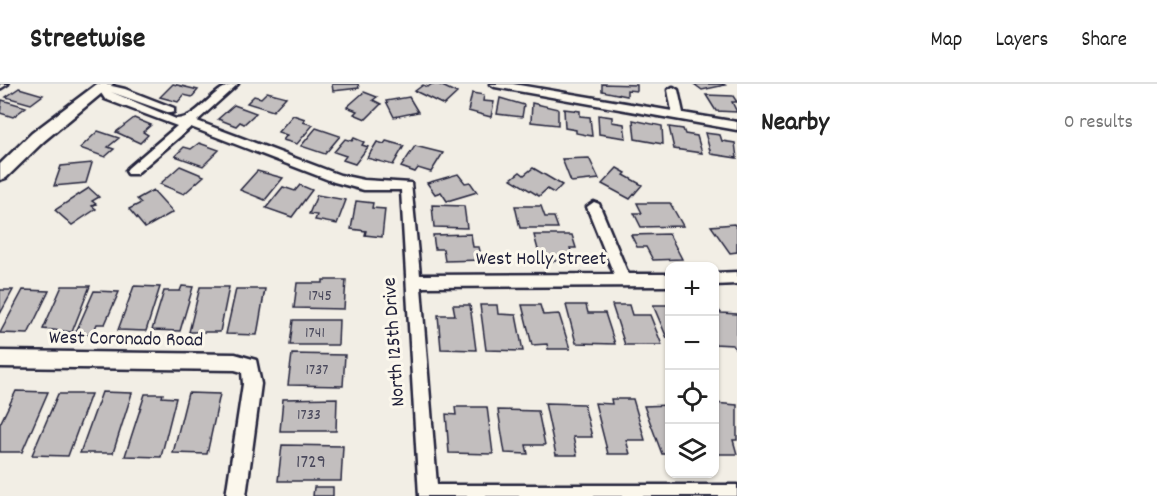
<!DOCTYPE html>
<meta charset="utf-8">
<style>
body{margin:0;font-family:Dekko,sans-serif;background:#f2f2f2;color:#222}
.controls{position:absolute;right:18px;bottom:18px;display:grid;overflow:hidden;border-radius:12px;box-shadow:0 2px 4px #0004}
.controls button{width:54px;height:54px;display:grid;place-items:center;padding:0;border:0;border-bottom:2px solid #e0e0e0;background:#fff;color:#222;font:30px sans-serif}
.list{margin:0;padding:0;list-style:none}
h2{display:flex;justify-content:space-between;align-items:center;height:78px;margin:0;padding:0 24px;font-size:26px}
h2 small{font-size:20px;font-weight:400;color:#767676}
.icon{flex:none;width:33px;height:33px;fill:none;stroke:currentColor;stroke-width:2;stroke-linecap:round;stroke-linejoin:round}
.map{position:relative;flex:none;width:737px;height:412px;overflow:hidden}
header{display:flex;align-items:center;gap:36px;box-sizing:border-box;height:84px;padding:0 30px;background:#fff;border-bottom:2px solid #e0e0e0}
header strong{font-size:28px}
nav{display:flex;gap:33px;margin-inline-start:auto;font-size:21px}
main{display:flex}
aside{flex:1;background:#fff}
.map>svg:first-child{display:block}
.building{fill:#c2bebe;stroke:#22223b;stroke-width:1.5}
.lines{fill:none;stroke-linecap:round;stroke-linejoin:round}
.street-casing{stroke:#22223b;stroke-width:5}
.secondary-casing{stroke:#22223b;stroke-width:5}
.street{fill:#fbf7ec;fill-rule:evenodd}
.secondary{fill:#fbf7ec;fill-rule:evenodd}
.labels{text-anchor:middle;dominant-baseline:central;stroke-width:6;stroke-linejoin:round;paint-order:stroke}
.number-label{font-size:16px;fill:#4a495c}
.street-label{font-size:20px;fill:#22223b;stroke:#fbf7ec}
.near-number-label{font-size:20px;fill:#4a495c}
</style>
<header>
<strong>Streetwise</strong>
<nav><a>Map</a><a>Layers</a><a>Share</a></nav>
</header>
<main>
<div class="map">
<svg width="737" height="412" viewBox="0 0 737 412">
<rect width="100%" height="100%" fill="#f2eee5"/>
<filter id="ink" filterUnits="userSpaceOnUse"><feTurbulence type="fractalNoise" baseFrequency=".0167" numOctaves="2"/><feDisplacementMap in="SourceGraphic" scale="12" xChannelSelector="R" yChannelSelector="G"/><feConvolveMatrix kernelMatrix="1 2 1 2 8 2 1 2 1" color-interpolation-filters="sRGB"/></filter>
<g filter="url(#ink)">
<path class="building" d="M173 0 198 6 192 13 184 11 178 18 160 13Z
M332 0H358L359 4 333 7Z
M432 0H438L457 9 444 21 415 7 423 1 428 3Z
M602 0 637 1V7L627 6V12L602 7Z
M694 0H723L725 1 702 6Z
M19 4 43 11 31 20 6 13Z
M267 8 286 13 273 27 247 19 254 12 261 14Z
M364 8 377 13 373 16 381 20 366 35 354 30 357 27 347 23Z
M472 9 484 11 483 17 494 18 491 33 468 27Z
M706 11 733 12 737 18H732L737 28 716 27Z
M409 13 418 28 394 33 386 17Z
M500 14 524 21 522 33 497 30Z
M2 16 26 23 13 33 0 29Z
M532 19 558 25V41L531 38Z
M234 21 256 29 244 40 240 38 236 42 218 35Z
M564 25 580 27V32L590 33 592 52 576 49V46L565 44Z
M293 31 305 35 303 38 313 41 297 60 283 56 287 51 278 48Z
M598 31 612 33V38L624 40 626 54 599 50Z
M134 34 151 41 143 48 148 51 140 59 116 48Z
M633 36 662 42 663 60 635 55Z
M669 43 683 45 685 50 697 52 702 69 674 65Z
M316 44 340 52 325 70 301 62Z
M98 47 119 54 108 63 114 65 105 73 80 64Z
M705 49 720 51 722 57 735 59 737 74 711 70Z
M354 54 364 58 362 61 368 63 355 80 343 76 346 72 334 68 345 55 352 57Z
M386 57 404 62 393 81 367 74 377 58 384 60Z
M199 59 219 66 203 82 175 72 184 63 191 65Z
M415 62 443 69 431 88 418 84 415 88 401 83Z
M589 74 599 95 571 98 562 75Z
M92 79 86 99 54 102 61 82Z
M180 82 204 92 184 110 160 100Z
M533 84 562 101 554 109 547 105 539 112 511 95 520 88 524 91Z
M617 84 626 89 624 91 642 101 630 115 602 100Z
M257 87 283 94 265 116 240 106Z
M458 90 465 99 470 98 477 108 447 117 441 108 435 110 427 99Z
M300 101 312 106 292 133 266 124 283 103 295 107Z
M89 104 99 113 92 117 96 120 92 122 96 125 72 141 55 126Z
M153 106 173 128 145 144 129 125 141 119 137 115Z
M317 111 346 116 337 140 315 136 317 131 309 130Z
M356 117 373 119 372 124 385 125 382 153 365 151 366 147 351 145Z
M637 119H670L683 142 641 143 634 129H642Z
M432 121 464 122 467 144 434 143Z
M515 122H541L545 133H554L558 144H520Z
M734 140 737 144V168L730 169 711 142Z
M471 150 473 163H479L482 176 445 177 443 165H435L433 151Z
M669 150 682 175 653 176 646 163H637L631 151Z
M534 151H572L576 164H570L574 177H541Z
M323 196H346L344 225 294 224 297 199H323Z
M62 202H90L72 248 43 245Z
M134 202 160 203 146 247 118 246Z
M182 202 193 203 180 247 152 246 164 207H180Z
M200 203H229L220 248H189Z
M236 205H265L257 251 226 250Z
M0 206H13L0 230Z
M23 206 49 207 28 250 0 249Z
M94 207 119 208 105 240H97L92 251 75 250Z
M453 221H470L476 266 441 265 438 231H455Z
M480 221H497L498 230 516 231 523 267 486 266Z
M522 221H540L543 231 559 230 570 265H548L547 260 532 261Z
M566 221H586L588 229H605L615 260 576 259Z
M612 221H629L632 231H650L662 261H625Z
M653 221H670V254H667Z
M714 221 721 229 737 230V268L733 261 714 260Z
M293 236H339L338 261H290Z
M292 270 345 271 343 302 288 301Z
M16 307 48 308 22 368H0V340Z
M102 308 132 309 113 369H80Z
M188 309 220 310 207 370 173 369Z
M58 310H91L68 372 32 371Z
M145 310H163L162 313 176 314 161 373 125 372Z
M337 314 336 347H280L283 315Z
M611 315H633L645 356H626L630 370H608L595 319 612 320Z
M545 319 584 320 592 353H573L577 371H556Z
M714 319 737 321V356H733L737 370H717L714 364Z
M670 321V370H662L644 322Z
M455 323H487L493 370 449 369 446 330 456 331Z
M498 326 538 327 545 361H526L528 370 505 369Z
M282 361 343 362 341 397H278Z
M314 403H333V412H313Z"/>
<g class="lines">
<g class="street-casing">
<path id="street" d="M0 0H8L0 5Z
M103 0 125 5 174 24V28L170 29 111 8 176 35C201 34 213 0 238 0L197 37 340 91 364 96 411 99 420 191 614 190 587 123 594 118 599 120 628 190H670V202L421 203 437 401H737V412H419L401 106H364L334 98 191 43 136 90H128L126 87 128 84 177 42 105 15 97 3Z
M490 0H513L672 27 668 6 673 3 678 6 683 29 737 38V46L495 3Z
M737 188V200L714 201V189Z
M0 267 235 270 256 276 261 300 246 412H226L243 300 242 288 235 286 0 283Z"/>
</g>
<g class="secondary-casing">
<path id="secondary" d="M97 0H113L44 57 6 94 0 96V80L32 49Z"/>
</g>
<use href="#street" class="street"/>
<use href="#secondary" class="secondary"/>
</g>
</g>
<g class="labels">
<g class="number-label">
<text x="320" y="212">1745</text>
<text x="315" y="249">1741</text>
<text x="317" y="286">1737</text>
<text x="309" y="331">1733</text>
</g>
<g class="street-label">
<text x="541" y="176">West Holly Street</text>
<text transform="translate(126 256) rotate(1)">West Coronado Road</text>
<text transform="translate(395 258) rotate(-94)">North 125th Drive</text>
</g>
<g class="near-number-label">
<text x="311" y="379">1729</text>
</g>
</g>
</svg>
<div class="controls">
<button>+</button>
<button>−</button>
<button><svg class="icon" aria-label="locate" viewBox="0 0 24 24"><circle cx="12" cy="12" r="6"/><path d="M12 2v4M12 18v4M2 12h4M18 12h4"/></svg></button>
<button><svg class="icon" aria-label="layers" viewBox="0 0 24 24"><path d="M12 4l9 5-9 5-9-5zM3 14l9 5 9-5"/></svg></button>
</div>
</div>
<aside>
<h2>Nearby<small>0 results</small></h2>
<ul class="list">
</ul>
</aside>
</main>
